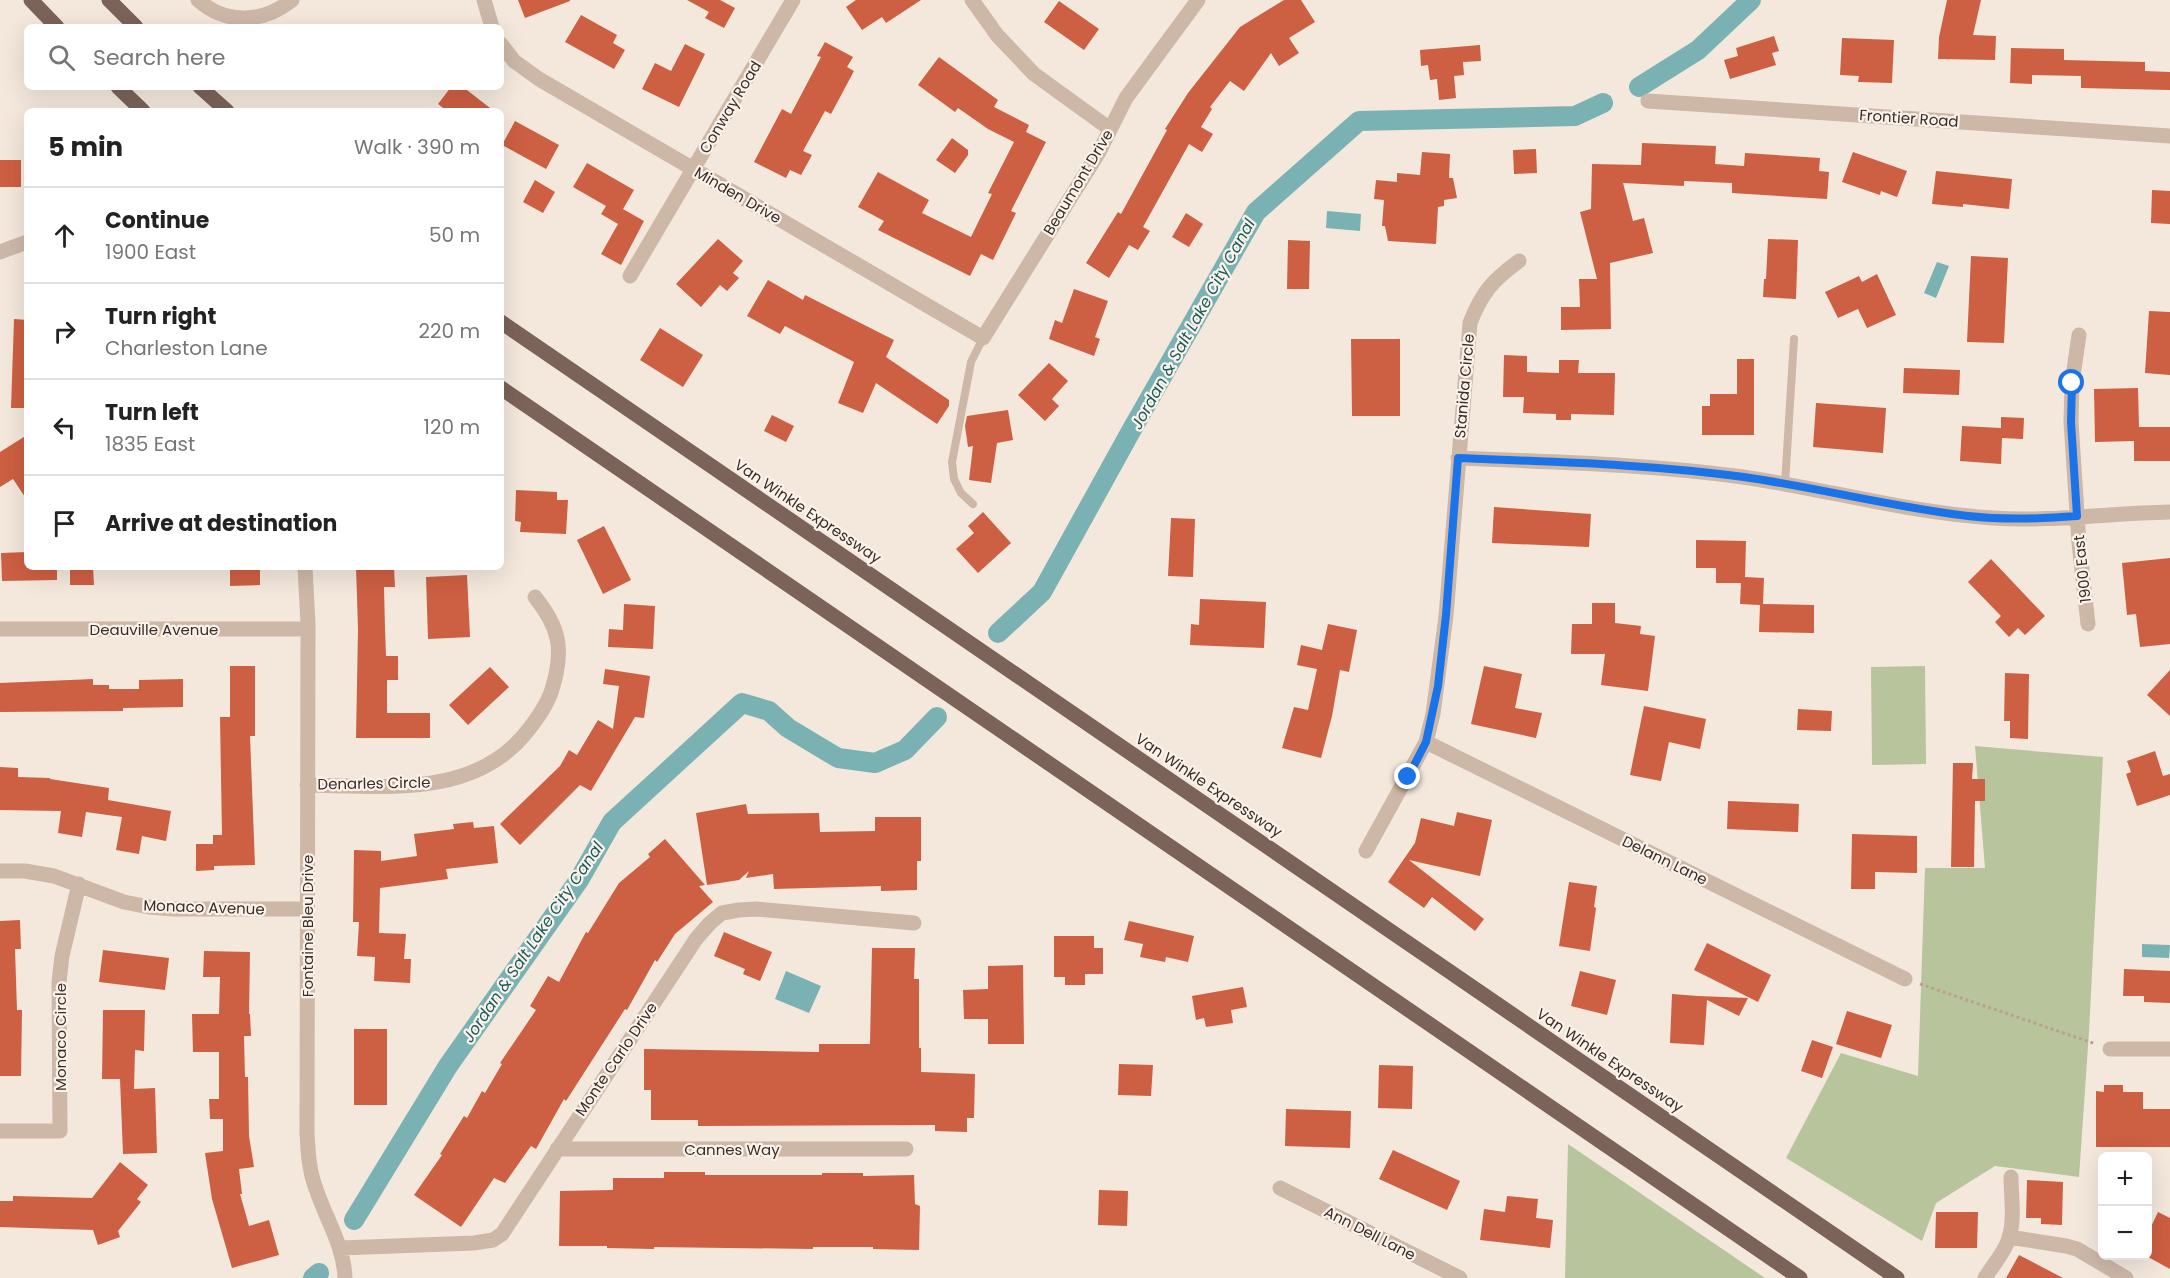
<!DOCTYPE html>
<meta charset="utf-8">
<style>
body{margin:0;font-family:Poppins,sans-serif;background:#f6f6f6;color:#222}
.controls{position:absolute;right:18px;bottom:18px;display:grid;overflow:hidden;border-radius:9px;box-shadow:0 6px 24px #0002}
.controls button{width:54px;height:54px;display:grid;place-items:center;padding:0;border:0;border-bottom:2px solid #e0e0e0;background:#fff;color:#222;font:30px sans-serif}
.stop{position:absolute;width:18px;height:18px;margin:-14px;border:4px solid #1a73e8;border-radius:50%;background:#fff}
.stop.end{background:#1a73e8;border-color:#fff;box-shadow:0 2px 6px #0008}
.list{margin:0;padding:0;list-style:none}
h2{display:flex;justify-content:space-between;align-items:center;height:78px;margin:0;padding:0 24px;font-size:26px}
h2 small{font-size:20px;font-weight:400;color:#767676}
.list li{display:grid;grid-template-columns:39px 1fr auto;gap:18px;align-items:center;box-sizing:border-box;height:96px;padding:0 24px;border-top:2px solid #e0e0e0}
.list b{display:block;font-size:22px;white-space:nowrap}
.list p{margin:0;font-size:20px;white-space:nowrap;color:#767676}
.list em{font-size:20px;font-style:normal;color:#767676}
.icon{flex:none;width:33px;height:33px;fill:none;stroke:currentColor;stroke-width:2;stroke-linecap:round;stroke-linejoin:round}
.map{position:relative;flex:none;width:2170px;height:1278px;overflow:hidden}
.search{position:absolute;background:#fff;box-shadow:0 6px 24px #0002;left:24px;top:24px;width:480px;height:66px;display:flex;align-items:center;gap:15px;box-sizing:border-box;padding:0 21px;border-radius:9px;color:#767676;font-size:22px}
.panel{position:absolute;background:#fff;box-shadow:0 6px 24px #0002;left:24px;top:108px;width:480px;height:462px;border-radius:9px}
.map>svg:first-child{display:block}
.green{fill:#b8c49c}
.water{fill:#7ab2b3}
.lines{fill:none;stroke-linecap:round;stroke-linejoin:round}
.canal{stroke:#7ab2b3;stroke-width:20}
.building{fill:#cd5f42}
.path{stroke:#b9a192;stroke-width:3;stroke-dasharray:3 3;stroke-linecap:butt}
.lane{stroke:#cdb8a8;stroke-width:8}
.street{stroke:#cdb8a8;stroke-width:15}
.primary{stroke:#7c6359;stroke-width:15}
.route{stroke:#1a73e8;stroke-width:8}
.labels{text-anchor:middle;dominant-baseline:central;stroke-width:4.5;stroke-linejoin:round;paint-order:stroke}
.street-label{font-size:15px;fill:#392d29;stroke:#fbf3ea}
.water-label{font-size:16px;font-style:italic;fill:#1b5c5e;stroke:#fbf3ea}
</style>
<div class="map">
<svg width="2170" height="1278" viewBox="0 0 2170 1278">
<rect width="100%" height="100%" fill="#f4e8dd"/>
<path class="green" d="M1925 666 1926 764 1872 765 1871 667Z
M1975 746 2103 757 2089 1032 2079 1177 1995 1166 1936 1203 1922 1241 1786 1158 1841 1053 1918 1076 1925 868H1985Z
M1568 1144 1765 1278H1565Z"/>
<path class="water" d="M1327 211 1361 214 1360 231 1326 228Z
M1937 262 1949 266 1936 298 1924 293Z
M2142 944 2170 945 2169 958 2142 957Z
M786 971 821 986 809 1013 775 999Z"/>
<g class="lines">
<path class="canal" d="M1639 87 1698 50 1751 0
M998 633 1042 592 1131 431 1256 212 1359 121 1575 116 1603 103
M354 1220 448 1066 579 880 612 822 742 703 769 711 788 728 838 758 875 763 905 750 937 717
M313 1278 319 1273"/>
</g>
<path class="building" d="M518 0H570V1L525 18Z
M687 0H720L735 8 724 28 705 18 709 12Z
M856 0H921L886 23 882 17 862 30 846 7Z
M1284 0H1301L1315 22 1289 38 1299 53 1279 66 1271 53 1244 91 1230 81 1210 107 1212 109 1201 127 1213 134 1202 152 1189 144 1143 227 1150 231 1138 250 1129 245 1109 278 1086 263 1118 212 1121 214 1167 130 1165 129 1188 93 1240 27Z
M1947 0H1981L1973 35 1996 36 1995 60 1938 59 1939 37Z
M1059 1 1099 29 1084 50 1044 22Z
M581 15 617 35 613 43 625 50 614 69 565 42Z
M1774 36 1779 51 1772 53 1776 65 1730 79 1724 60 1738 56 1736 48Z
M1842 38 1894 40 1892 83 1858 82 1859 76 1840 75Z
M825 42 853 57 847 67 854 71 831 114 825 111 803 151 812 155 801 175 790 170 786 178 754 162 782 109 791 114 821 57 817 56Z
M685 44 705 54 679 107 642 89 655 63 671 71Z
M1480 45 1481 61 1463 62 1464 75 1454 76 1456 98 1439 100 1437 79 1430 80 1428 65 1421 66 1420 50Z
M2011 48 2064 49V60L2145 62V71L2170 72V90L2081 88V76L2032 75V84L2010 83Z
M939 57 998 100 994 107 1029 125 1026 132 1046 142 1011 211 1016 213 993 260 981 254 970 276 878 230 884 221 858 207 878 172 929 200 922 213 971 237 992 194 988 193 1014 142 988 129 958 108 955 112 918 85Z
M451 87H463L494 111H447L438 104Z
M515 121 559 145 546 169 502 145Z
M952 138 968 150V155L955 173 936 160Z
M1642 143 1716 146 1715 164 1744 166 1745 153 1820 158 1819 171 1829 172 1827 199 1732 193V183L1684 181V186L1623 183 1633 221 1644 218 1653 253 1610 263 1611 329 1561 330V307H1580L1579 279H1597L1580 212 1591 209 1592 164 1641 165Z
M1536 149 1537 173 1514 174 1513 150Z
M1422 152 1450 154 1449 178H1453L1457 198 1444 200V206L1438 207 1436 244 1388 241 1385 226H1382L1384 200 1374 199 1376 180 1397 182V173L1420 175Z
M1853 152 1907 171 1897 197 1881 191 1880 195 1842 182Z
M0 160H21V187H0Z
M587 163 634 190 623 209 644 221 621 265 601 254 618 224 601 214 606 206 573 187Z
M1936 171 2012 179 2009 209 1963 204V207L1932 204Z
M535 180 555 192 543 213 523 202Z
M2152 190 2170 191V224L2151 223Z
M1186 213 1203 224 1189 247 1172 237Z
M718 239 743 261 733 273 739 278 727 291 720 285 701 307 676 284Z
M1768 239 1798 240 1796 299 1763 297 1764 279H1766Z
M1288 240 1310 241 1309 289H1287Z
M1971 256 2008 258 2004 343 1967 342Z
M1877 274 1896 315 1867 328 1858 309 1838 318 1825 292 1859 276 1862 282Z
M768 280 803 300 805 295 894 340 886 357 949 400V406L937 424 876 383 863 413 838 403 854 362 785 326 780 334 747 316Z
M1074 289 1108 301 1095 337 1100 339 1094 356 1049 339 1055 320 1062 323Z
M2149 311 2170 312V375L2145 373Z
M14 319 27 320V408H11Z
M660 328 703 355 683 387 640 360Z
M1351 339H1400V416H1352Z
M1504 355 1527 356V372L1559 373V360H1579L1578 373H1615L1614 415 1571 414V420H1556V414L1523 413 1524 397H1503Z
M1737 359H1754V435H1702V406H1710V394H1737Z
M1049 363 1068 381 1052 399 1059 406 1045 421 1018 395Z
M1904 368 1960 370 1959 395 1903 393Z
M2138 388 2139 427H2170V461H2134V441L2095 442 2094 389Z
M1816 403 1886 408 1883 453 1813 447Z
M1008 410 1013 440 997 443 991 483 969 480 973 446 968 447 965 426 967 416Z
M772 415 794 426 786 442 764 431Z
M2001 417 2024 418 2023 439 2002 438 2001 464 1960 461 1962 426 2001 428Z
M27 435V500L13 479 0 487V452Z
M516 490 557 492V500H568L566 534 520 532 521 522 515 521Z
M1494 507 1591 514 1589 547 1492 543Z
M983 512 1011 543 978 573 956 549 974 533 968 526Z
M1171 518 1195 519 1193 577 1168 576Z
M604 526 631 580 603 594 577 540Z
M1696 540 1746 541 1745 577 1764 578 1763 604 1814 605V633L1759 632 1760 605 1740 604 1741 583H1716V568H1696Z
M27 552V567H57V580L2 581 1 553Z
M2170 558V644L2140 647 2136 614 2127 615 2122 563Z
M1991 559 2045 616 2025 635 2018 628 2009 637 1995 622 2001 616 1968 582Z
M70 567H93L94 585H70Z
M230 567H260V585L230 586Z
M356 567H394L395 587H384L385 629 386 656H398V680H387V713H430V738H356L358 629Z
M467 575 470 637 428 639 426 577Z
M1200 599 1266 602 1264 648 1190 645 1191 624 1199 625Z
M1592 603H1615V623L1641 626 1640 634 1655 636 1648 691 1601 685 1605 654H1571L1572 624H1592Z
M624 604 655 606 653 649 608 647 609 629 623 630Z
M1328 624 1357 630 1349 672 1340 670 1332 716 1321 758 1282 748 1294 707 1308 710 1317 669 1297 665 1301 645 1322 650Z
M230 666H255V736H250L255 865 214 866V870L196 871V844H213V835H222L220 717H230Z
M1484 666 1522 674 1515 708 1542 713 1536 738 1471 724Z
M490 667 509 687 468 725 449 705Z
M605 669 650 676 644 718 635 717 591 791 580 785 520 845 500 824 560 766 569 750 577 755 598 720 613 729 619 686 603 684Z
M2170 670V716L2147 695Z
M2005 673 2029 674 2028 739 2010 738V721H2004Z
M93 679V685H109V689H139V680L183 679V707L123 708V711L0 712V683Z
M1644 706 1706 719 1700 749 1669 742 1661 781 1630 775Z
M1798 709 1832 711 1831 731 1797 730Z
M2155 751 2163 776 2170 774V795L2137 806 2126 774 2131 772 2127 761Z
M1953 763H1973L1972 779H1985V801H1975L1974 867H1951Z
M0 767 18 768V777L50 778V779L109 788 108 800 171 811 166 841 142 836 139 854 116 850 122 817 86 812 82 837 58 833 61 811 0 810Z
M1728 801 1799 804 1798 832 1727 829Z
M746 804 748 814 819 813 820 832 875 831V817H921V861H917V890L881 891V886L774 889 773 874 746 878 749 871 739 880 707 885 696 813Z
M1457 812 1492 820 1480 876 1409 860 1484 919 1475 931 1432 897 1424 908 1388 882 1415 843 1421 818 1454 826Z
M473 822 474 828 494 826 498 863 446 869 448 879 380 888 379 933 406 934 404 959H411L410 983 374 981 375 957 357 956 359 922H353L354 850 381 851V861L417 856 414 834 454 829 453 824Z
M1852 834 1917 836V873L1875 872V889H1851Z
M665 839 705 885 699 886 713 902 675 934 657 962 655 960 627 1010 625 1009 566 1101 564 1099 536 1149 531 1146 505 1183 494 1178 461 1227 414 1195 442 1155 440 1154 464 1116 467 1118 482 1091 485 1093 502 1064 500 1063 536 1010 530 1006 548 976 559 982 586 932 588 933 619 883 650 857 648 854Z
M1569 882 1597 886 1594 907 1596 908 1590 951 1559 946Z
M20 920 21 949H15L17 1010H22L21 1076H0V921Z
M1129 921 1194 936 1188 962 1166 957 1165 962 1140 957 1143 944 1124 940Z
M724 932 772 952 760 981 743 974 745 969 714 956Z
M1054 936H1094V948H1103V974H1085V985H1065V977H1054Z
M1707 943 1771 975 1758 1002 1694 970Z
M872 948H915L914 979H919V1048H921V1072L975 1074 974 1118H967V1132L935 1131V1125L698 1126V1120H651V1090H644V1049L819 1052V1044H870Z
M103 950 169 958 165 990 99 982Z
M204 951 250 952 249 1014H250L251 1036H244L245 1077H248L249 1136 254 1167 239 1169 242 1194H240L249 1226 269 1220 279 1255 232 1268 212 1199 205 1153 223 1151V1119H210L209 1099H219V1052H193L192 1014H219L220 977H203Z
M1023 965 1024 1044H988V1019H964L963 990 988 989V966Z
M2124 969 2170 971V1003L2144 1002V996H2123Z
M1580 971 1616 980 1607 1015 1571 1006Z
M1243 987 1247 1007 1231 1010 1233 1023 1206 1027 1204 1018 1196 1020 1192 996Z
M1672 994 1698 996 1748 998 1739 1016 1707 1000 1704 1045 1670 1043Z
M103 1010H145L144 1051 135 1050 134 1089 155 1088 157 1153 123 1154 120 1079H102Z
M1847 1011 1892 1025 1881 1058 1836 1044Z
M354 1029H387V1105H354Z
M1812 1040 1833 1047 1822 1078 1801 1071Z
M1119 1064 1153 1065 1151 1096 1118 1095Z
M1379 1065 1413 1066 1412 1109 1378 1108Z
M2104 1085H2123V1092H2143V1109H2170V1147H2096V1091L2104 1092Z
M1286 1109 1351 1111 1350 1148 1285 1146Z
M1393 1150 1460 1181 1447 1210 1379 1179Z
M120 1162 148 1185 137 1199 141 1202 118 1231 120 1237 98 1245 93 1230 0 1227V1201H13V1196L92 1198Z
M664 1172H705V1175H822V1173H863V1176L914 1175 915 1204 920 1206 919 1250 873 1249V1247H813V1249L654 1247V1249L607 1248V1246H559L560 1191 613 1190V1178H664Z
M2027 1180 2063 1182 2062 1225 2041 1224V1218H2026Z
M1099 1190 1128 1191 1127 1226 1098 1225Z
M1507 1196 1538 1199 1536 1218 1553 1220 1550 1248 1480 1240 1484 1209 1505 1212Z
M1936 1212H1978L1977 1248H1935Z
M2158 1212 2170 1218V1269L2148 1257V1233Z
M2019 1255 2063 1278H2006Z"/>
<g class="lines">
<path class="path" d="M1920 984 2096 1044"/>
<path class="lane" d="M1785 484 1794 339
M973 504 961 493 954 479 952 462 971 362 983 338"/>
<path class="street" d="M198 0C226 25 263 23 292 0
M484 0 492 27
M972 0 997 35 1034 74 1110 129
M501 44 514 61 539 79 983 338 1099 152 1126 98 1198 0
M1648 101 2170 136
M0 252 27 242
M630 276 793 0
M2079 335 2072 383 2071 422 2079 543 2088 624
M1458 458C1553 462 1649 464 1743 477 1826 489 1910 513 1993 518 2052 522 2111 513 2170 512
M305 567 308 624 307 1133C308 1152 309 1171 316 1189 326 1219 344 1246 345 1278
M0 629H307
M1426 742 1905 979
M307 785C385 786 476 799 529 729 539 716 549 702 553 686 564 648 559 627 535 597
M1366 851 1426 742 1433 714 1446 616 1470 323C1482 292 1493 280 1519 261
M0 871H25L54 876 124 902 149 907 173 909H306
M2110 1049H2170
M0 1131H60L59 982 62 956 79 884
M557 1149H906
M1280 1188 1460 1278
M2009 1237 2066 1246 2077 1249 2126 1278
M340 1248 474 1243 493 1240 502 1234 696 939 710 923 722 913 739 910 756 909 914 923
M1985 1278C1993 1265 2005 1252 2009 1238 2015 1219 2011 1196 2011 1177"/>
<path class="primary" d="M31 0 57 27
M109 0 136 27
M118 87 143 111
M200 87 227 111
M501 322 1897 1278
M501 388 1800 1278"/>
</g>
<g class="lines">
<path class="route" d="M1408 777 1426 742 1438 686 1446 615 1458 458C1554 462 1649 464 1744 477 1819 488 1893 507 1968 516 2004 520 2040 519 2077 516L2071 422 2072 383"/>
</g>
<g class="labels">
<g class="street-label">
<text transform="translate(730 107) rotate(-59)">Conway Road</text>
<text transform="translate(1909 118) rotate(4)">Frontier Road</text>
<text transform="translate(1078 182) rotate(-59)">Beaumont Drive</text>
<text transform="translate(738 195) rotate(30)">Minden Drive</text>
<text transform="translate(1464 386) rotate(-85)">Stanida Circle</text>
<text transform="translate(808 511) rotate(34)">Van Winkle Expressway</text>
<text transform="translate(2082 569) rotate(-96)">1900 East</text>
<text x="154" y="629">Deauville Avenue</text>
<text transform="translate(374 783) rotate(-1)">Denarles Circle</text>
<text transform="translate(1209 785) rotate(34)">Van Winkle Expressway</text>
<text transform="translate(1665 860) rotate(26)">Delann Lane</text>
<text transform="translate(204 907) rotate(2)">Monaco Avenue</text>
<text transform="translate(307 926) rotate(-90)">Fontaine Bleu Drive</text>
<text transform="translate(60 1037) rotate(-90)">Monaco Circle</text>
<text transform="translate(616 1059) rotate(-56)">Monte Carlo Drive</text>
<text transform="translate(1610 1060) rotate(34)">Van Winkle Expressway</text>
<text x="732" y="1149">Cannes Way</text>
<text transform="translate(1370 1233) rotate(27)">Ann Dell Lane</text>
</g>
<g class="water-label">
<text transform="translate(1193 324) rotate(-61)">Jordan &amp; Salt Lake City Canal</text>
<text transform="translate(533 942) rotate(-56)">Jordan &amp; Salt Lake City Canal</text>
</g>
</g>
</svg>
<div class="controls">
<button>+</button>
<button>−</button>
</div>
<div class="stop" style="left:2072px;top:383px"></div>
<div class="stop end" style="left:1408px;top:777px"></div>
<div class="search"><svg class="icon" aria-label="search" viewBox="0 0 24 24"><circle cx="10" cy="10" r="6"/><path d="M15 15l6 6"/></svg>Search here</div>
<section class="panel">
<h2>5 min<small>Walk · 390 m</small></h2>
<ul class="list">
<li><svg class="icon" aria-label="ahead" viewBox="0 0 24 24"><path d="M12 20V5M6 11l6-6 6 6"/></svg><div><b>Continue</b><p>1900 East</p></div><em>50 m</em></li>
<li><svg class="icon" aria-label="right" viewBox="0 0 24 24"><path d="M7 20v-9h11M14 6l5 5-5 5"/></svg><div><b>Turn right</b><p>Charleston Lane</p></div><em>220 m</em></li>
<li><svg class="icon" aria-label="left" viewBox="0 0 24 24"><path d="M17 20v-9H6M10 6l-5 5 5 5"/></svg><div><b>Turn left</b><p>1835 East</p></div><em>120 m</em></li>
<li><svg class="icon" aria-label="arrive" viewBox="0 0 24 24"><path d="M6 21V4h12l-3 4 3 4H6"/></svg><div><b>Arrive at destination</b></div></li>
</ul>
</section>
</div>
